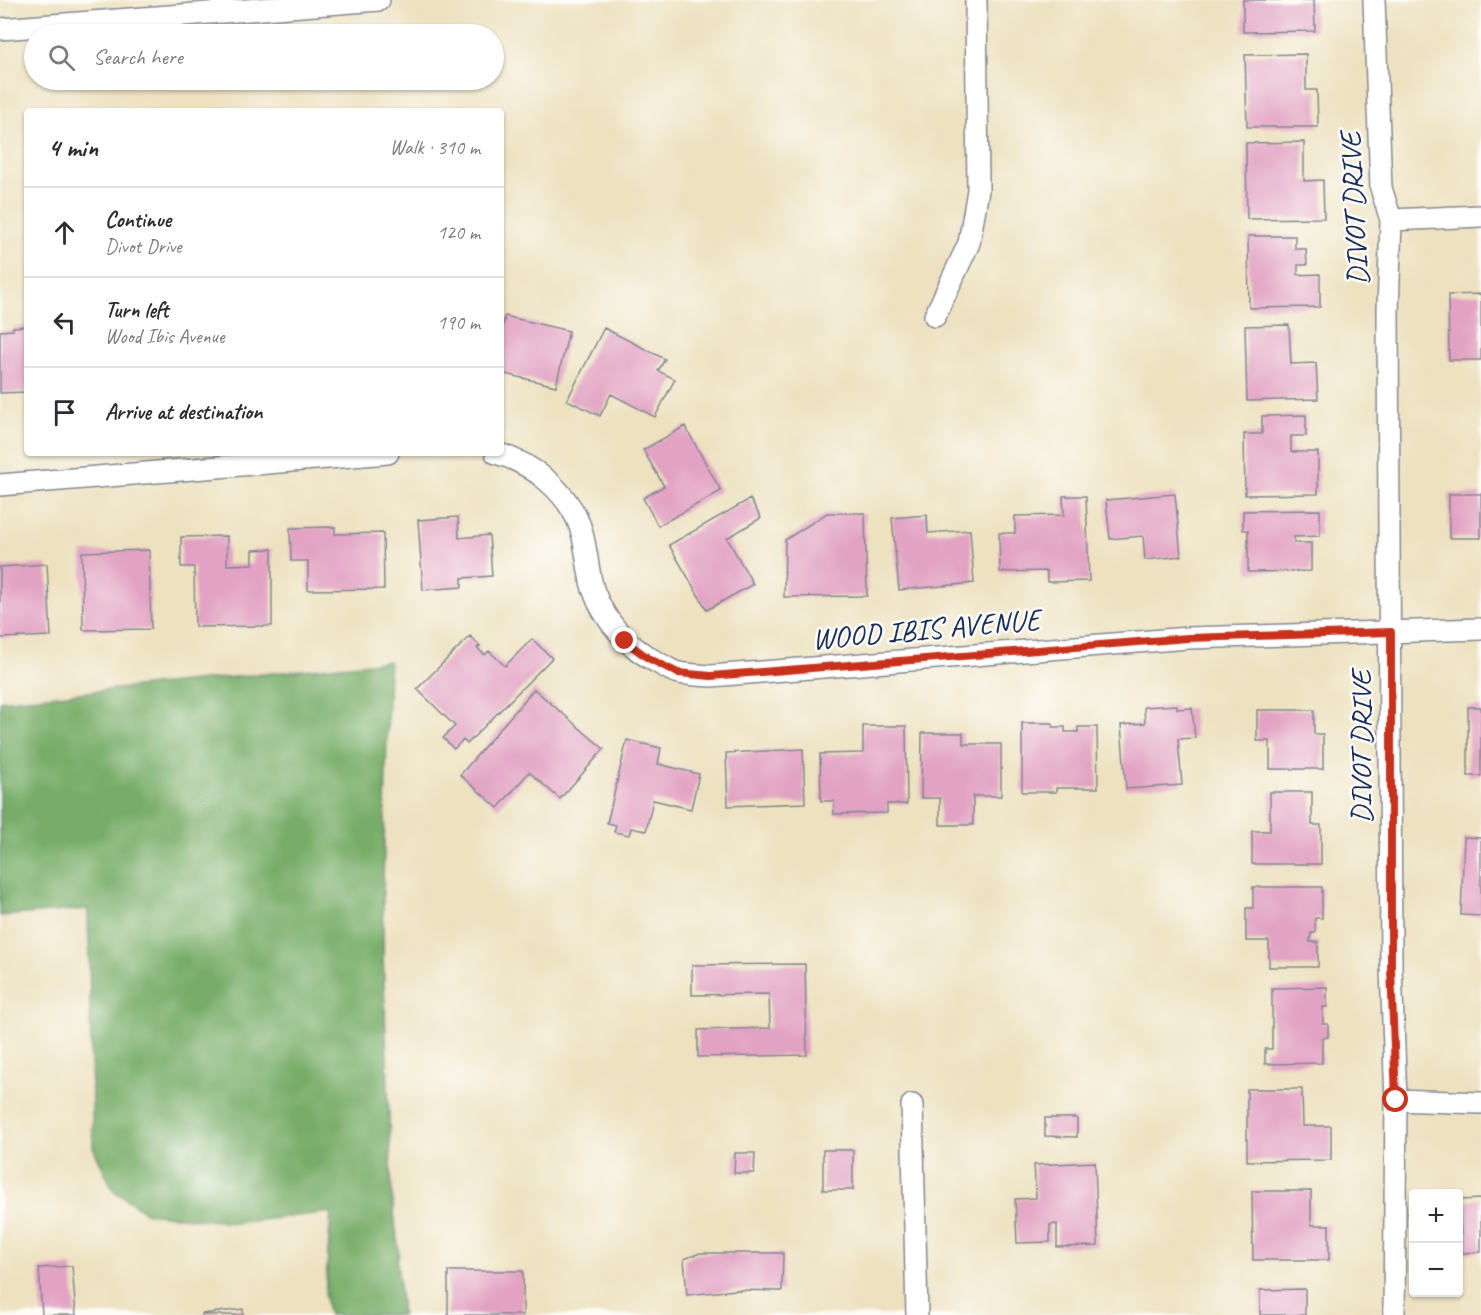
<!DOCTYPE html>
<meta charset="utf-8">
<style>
body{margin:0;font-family:Caveat,sans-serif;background:#f7f7f7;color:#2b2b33}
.controls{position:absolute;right:18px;bottom:18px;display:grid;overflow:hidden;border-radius:6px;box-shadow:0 2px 4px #0004}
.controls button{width:54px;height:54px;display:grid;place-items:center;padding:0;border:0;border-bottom:2px solid #e1e1e2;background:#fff;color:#2b2b33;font:30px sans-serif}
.stop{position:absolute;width:18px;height:18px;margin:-14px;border:4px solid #c8321e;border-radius:50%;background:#fff}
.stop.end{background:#c8321e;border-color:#fff;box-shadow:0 2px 6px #0008}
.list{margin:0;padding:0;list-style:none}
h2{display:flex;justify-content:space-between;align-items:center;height:78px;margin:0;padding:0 24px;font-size:26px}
h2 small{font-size:20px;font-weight:400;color:#7c7c81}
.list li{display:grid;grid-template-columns:39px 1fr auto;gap:18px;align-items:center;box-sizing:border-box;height:90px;padding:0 24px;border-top:2px solid #e1e1e2}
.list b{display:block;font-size:22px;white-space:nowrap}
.list p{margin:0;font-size:20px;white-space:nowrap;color:#7c7c81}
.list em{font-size:20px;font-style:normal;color:#7c7c81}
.icon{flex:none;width:33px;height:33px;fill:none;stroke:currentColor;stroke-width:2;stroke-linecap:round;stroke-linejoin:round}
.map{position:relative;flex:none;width:1481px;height:1315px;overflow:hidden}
.search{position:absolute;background:#fff;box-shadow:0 2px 4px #0004;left:24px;top:24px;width:480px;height:66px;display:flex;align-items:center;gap:15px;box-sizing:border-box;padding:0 21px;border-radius:33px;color:#7c7c81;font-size:22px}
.panel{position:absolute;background:#fff;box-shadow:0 2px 4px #0004;left:24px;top:108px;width:480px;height:348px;border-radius:6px}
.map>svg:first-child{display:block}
.forest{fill:#78ad69;stroke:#4a6e64;stroke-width:1.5}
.building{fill:#e2a2c3}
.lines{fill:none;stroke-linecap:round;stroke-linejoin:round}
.minor-casing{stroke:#84888f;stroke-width:24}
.minor{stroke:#fff;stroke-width:21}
.route{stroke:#c8321e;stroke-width:8}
.labels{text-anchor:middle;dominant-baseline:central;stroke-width:5;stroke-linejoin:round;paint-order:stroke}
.street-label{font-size:30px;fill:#1b2f5e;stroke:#fdfcf7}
</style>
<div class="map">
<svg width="1481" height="1315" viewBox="0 0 1481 1315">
<rect width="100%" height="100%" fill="#fdfcf7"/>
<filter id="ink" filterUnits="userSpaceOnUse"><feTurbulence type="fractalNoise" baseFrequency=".0167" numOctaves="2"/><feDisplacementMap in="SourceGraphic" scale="12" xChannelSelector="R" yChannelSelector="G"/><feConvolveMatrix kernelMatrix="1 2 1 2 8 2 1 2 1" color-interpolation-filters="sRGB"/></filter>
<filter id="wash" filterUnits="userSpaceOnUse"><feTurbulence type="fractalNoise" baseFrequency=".008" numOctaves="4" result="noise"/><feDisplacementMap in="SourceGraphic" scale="24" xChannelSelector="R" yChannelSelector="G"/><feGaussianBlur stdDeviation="1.35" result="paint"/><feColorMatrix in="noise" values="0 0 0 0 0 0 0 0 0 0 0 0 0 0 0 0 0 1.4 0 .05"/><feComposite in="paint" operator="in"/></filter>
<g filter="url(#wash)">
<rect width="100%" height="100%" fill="#ede1c0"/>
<path class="forest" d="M389 661 383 883V956L392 1195 399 1255 397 1260 402 1315H329L325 1296 331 1212 234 1223 147 1213 113 1190 93 1147 88 909 0 916V701Z"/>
<g id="blocks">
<path class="building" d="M1243 0H1314L1315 31 1243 32Z
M1306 54V90H1317L1318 127H1247L1245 55Z
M1304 142V181L1323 180 1324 218 1247 219 1246 143Z
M1248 236H1295V249H1306L1307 265H1298V275L1320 274V307L1249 308Z
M1481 294V360H1449L1448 295Z
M505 316 569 331 556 386 501 373V332Z
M1289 325 1291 364 1316 363 1318 399 1247 401 1245 326Z
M27 326V392L0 393V331L13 330V327Z
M604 328 665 359 658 371 675 379 655 417 611 394 600 416 567 400Z
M1306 415V436H1291V452H1318V494L1245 495 1244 434H1262V416Z
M685 426 721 491 658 526 643 498 664 486 643 450Z
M1175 494 1181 556 1145 560 1143 536 1110 539 1106 500Z
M1449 494H1481V538H1449Z
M1063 496H1086L1089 581 1047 582V571L1000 572 999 533H1015V516L1064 515Z
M750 499 761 518 727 538 753 584 707 610 669 545Z
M1320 510V536L1294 537V543H1311V571L1248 572V530H1243V511Z
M827 513H865L867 596 784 597 785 540Z
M927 515 928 533 970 530 974 583 899 590 892 518Z
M458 517 459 538 489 535 492 576 462 578V587L423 590 418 520Z
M335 527V534L383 533 384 589 308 590V561H291L290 528Z
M227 536V565L253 564V550L272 549V626L195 627 194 567H181V537Z
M149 550 151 629 83 630 82 552Z
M47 564 51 636 0 638V567Z
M470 636 480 646 477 648 485 655 489 651 505 666 532 639 552 658 467 744 463 740 454 749 443 738 455 726 417 689Z
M534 689 604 749 560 799 529 772 498 808 460 775Z
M1177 705V709L1192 708 1195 738 1178 739 1182 785 1126 789 1121 725 1145 723 1144 707Z
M1468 707H1481V776H1468Z
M1257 710H1314V734H1323V769H1270V741H1257Z
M1022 723H1053V727H1065V732H1078V727H1097L1098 788H1056V792H1022Z
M863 726H906L907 804H887V813L834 814V801H821L820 754 863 753Z
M922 733H963V744H1001V796H973V825H940V798H921Z
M627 740 661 748 658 764 699 774 691 809 653 800 646 831 631 828 629 835 614 832 616 825 607 823Z
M803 749 805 803 728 806 726 753Z
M1270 792H1312V825H1321V864H1252V831H1270Z
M1464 837 1481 838V916L1461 915Z
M1253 887H1322V918H1315V933H1311L1310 942H1318V967H1269V941H1246V908H1253Z
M805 964 807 1055 698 1057V1030L770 1028 769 994 692 995V965Z
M1327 987V1007H1323V1024H1328V1037L1322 1038V1063L1265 1064V1049H1272V988Z
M1247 1089H1302L1303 1126H1331V1160L1247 1161Z
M1045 1118H1077V1137L1045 1136Z
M823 1150H853V1190H823Z
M735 1153H755L754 1173H734Z
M1095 1162 1098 1246 1057 1247V1224L1050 1225V1242L1017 1243 1015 1199 1036 1198 1034 1165Z
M1252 1191H1311V1225H1329V1260H1253Z
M1481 1199V1252L1462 1253 1459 1200Z
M700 1253H783L782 1291 736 1290 687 1295 684 1259Z
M72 1266 76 1315H42L39 1268Z
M448 1271H523V1315H448Z
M1305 1289V1315H1260V1290Z
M243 1309V1315H202V1314Z"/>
</g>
</g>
<g filter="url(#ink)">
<use href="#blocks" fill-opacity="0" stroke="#84888f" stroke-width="1.5"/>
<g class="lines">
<g class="minor-casing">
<path id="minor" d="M1374 0 1381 188 1391 220 1388 311 1391 968 1396 1100 1394 1315
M0 29 379 0
M1391 220 1481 216
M935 316 969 243 978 190 976 0
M496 453C532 463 567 491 580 526 587 547 587 569 593 589 605 623 630 649 662 665 667 668 673 672 679 673 689 675 701 675 711 676L1188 638 1481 629
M0 485 388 453
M1396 1100 1481 1103
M912 1105 917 1315"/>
</g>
<use href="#minor" class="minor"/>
</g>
</g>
<g class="lines" filter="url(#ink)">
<path class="route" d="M625 641 648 658 678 673 711 676 1188 638 1391 632V968L1396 1100"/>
</g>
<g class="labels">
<g class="street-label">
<text transform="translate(1354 209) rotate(-93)">DIVOT DRIVE</text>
<text transform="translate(926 629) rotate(-5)">WOOD IBIS AVENUE</text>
<text transform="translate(1361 747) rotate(-90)">DIVOT DRIVE</text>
</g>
</g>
</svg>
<div class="controls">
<button>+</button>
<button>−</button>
</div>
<div class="stop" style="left:1396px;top:1100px"></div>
<div class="stop end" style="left:625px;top:641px"></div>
<div class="search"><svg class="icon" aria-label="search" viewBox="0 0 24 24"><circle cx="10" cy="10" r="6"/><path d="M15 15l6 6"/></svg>Search here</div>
<section class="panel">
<h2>4 min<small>Walk · 310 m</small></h2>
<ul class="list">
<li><svg class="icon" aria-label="ahead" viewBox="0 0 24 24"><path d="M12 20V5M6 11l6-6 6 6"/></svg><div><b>Continue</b><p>Divot Drive</p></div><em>120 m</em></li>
<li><svg class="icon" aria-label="left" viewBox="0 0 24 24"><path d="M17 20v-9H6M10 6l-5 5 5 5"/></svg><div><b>Turn left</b><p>Wood Ibis Avenue</p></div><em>190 m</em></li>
<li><svg class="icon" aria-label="arrive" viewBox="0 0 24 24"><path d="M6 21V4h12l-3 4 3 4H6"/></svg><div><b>Arrive at destination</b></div></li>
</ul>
</section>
</div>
